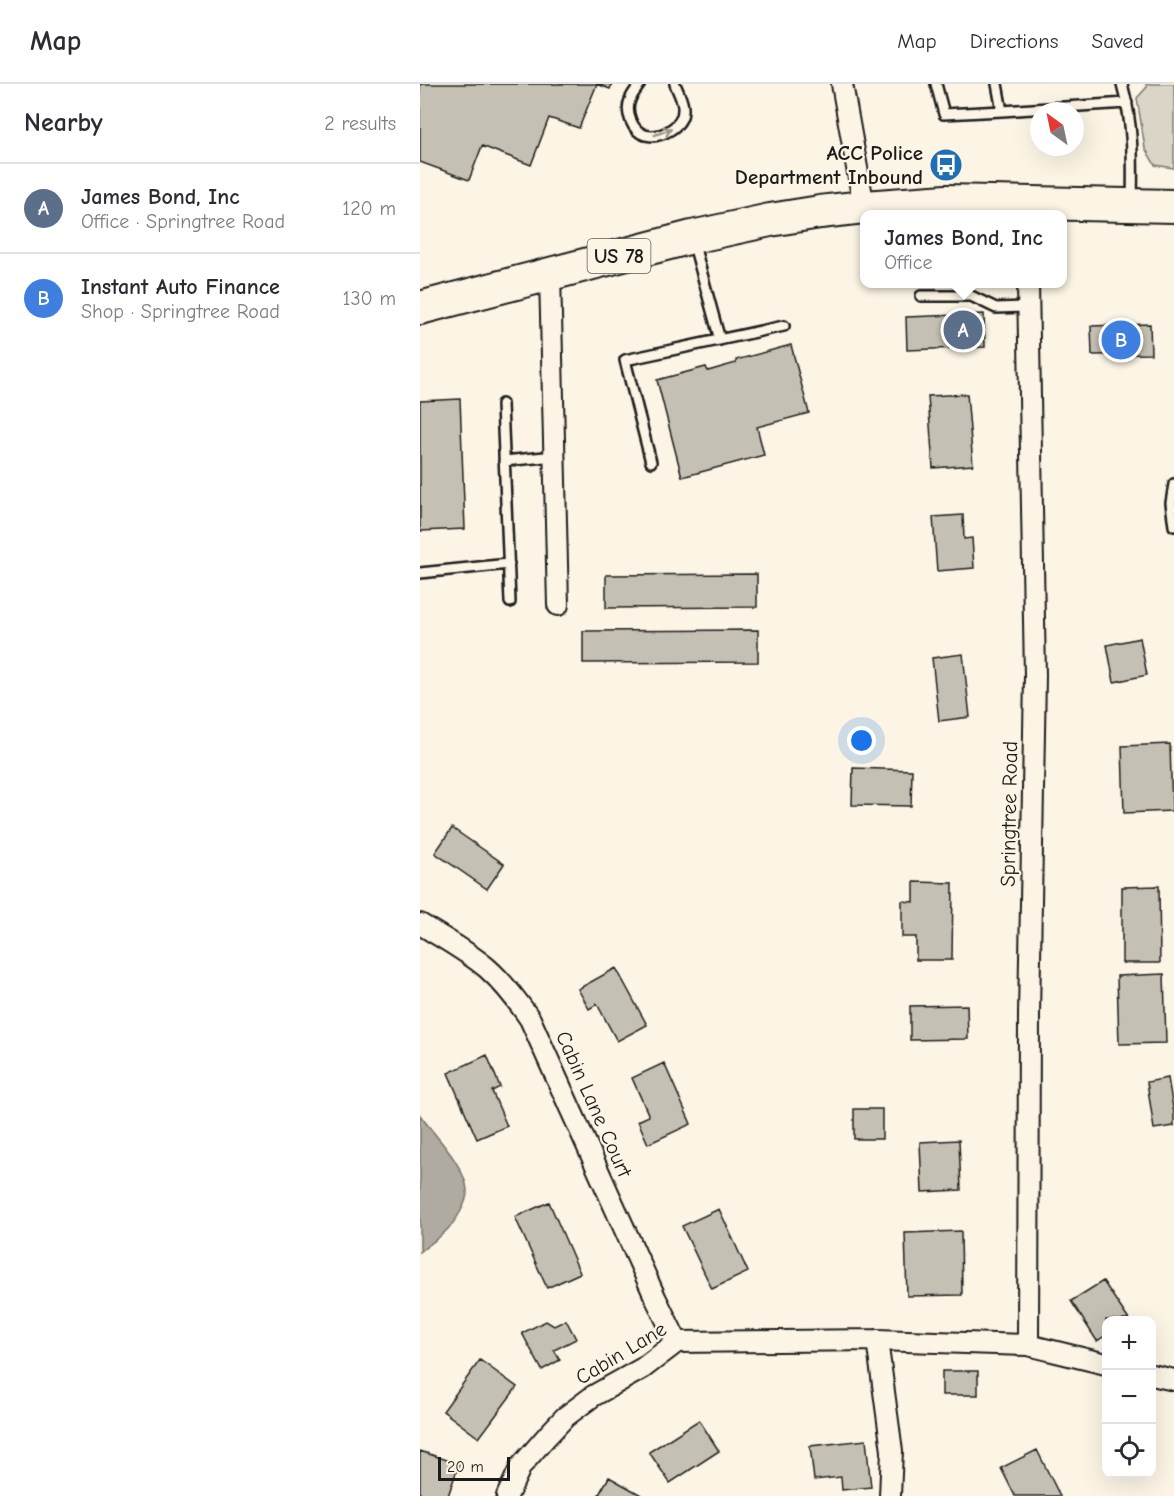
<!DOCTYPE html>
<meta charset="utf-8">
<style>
body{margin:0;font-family:"Comic Neue",sans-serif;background:#f7f7f7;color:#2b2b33}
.controls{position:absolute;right:18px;bottom:18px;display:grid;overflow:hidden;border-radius:12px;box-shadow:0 6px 24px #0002}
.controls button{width:54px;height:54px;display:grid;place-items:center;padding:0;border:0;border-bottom:2px solid #e1e1e2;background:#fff;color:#2b2b33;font:30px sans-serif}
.compass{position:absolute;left:610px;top:18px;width:54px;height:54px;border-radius:50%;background:#fff;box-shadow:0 6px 24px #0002;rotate:327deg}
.scale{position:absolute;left:18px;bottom:15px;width:72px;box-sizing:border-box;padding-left:6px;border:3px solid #1c1c1c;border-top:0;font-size:16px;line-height:21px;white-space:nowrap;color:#1c1c1c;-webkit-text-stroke:4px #fcf5e5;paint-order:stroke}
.you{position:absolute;left:442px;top:657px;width:21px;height:21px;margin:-15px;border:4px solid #fff;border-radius:50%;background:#1a73e8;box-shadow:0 0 0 9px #1a73e833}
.badge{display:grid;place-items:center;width:39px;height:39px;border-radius:50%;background:#1f6fb2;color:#fff;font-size:20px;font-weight:700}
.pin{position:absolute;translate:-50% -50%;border:3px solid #fff;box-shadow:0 2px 6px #0006}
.popup{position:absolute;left:440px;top:126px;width:207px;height:78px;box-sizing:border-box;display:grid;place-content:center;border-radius:12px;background:#fff;filter:drop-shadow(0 2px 4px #0005);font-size:20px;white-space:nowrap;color:#7c7c81}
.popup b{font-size:22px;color:#2b2b33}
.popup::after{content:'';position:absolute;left:50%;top:100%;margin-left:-12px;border:12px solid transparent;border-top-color:#fff}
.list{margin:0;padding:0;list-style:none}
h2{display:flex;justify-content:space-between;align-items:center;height:78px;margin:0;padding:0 24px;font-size:26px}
h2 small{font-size:20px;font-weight:400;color:#7c7c81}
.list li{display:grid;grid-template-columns:39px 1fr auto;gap:18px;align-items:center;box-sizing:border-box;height:90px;padding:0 24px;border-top:2px solid #e1e1e2}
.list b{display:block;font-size:22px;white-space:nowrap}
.list p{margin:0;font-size:20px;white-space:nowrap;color:#7c7c81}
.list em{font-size:20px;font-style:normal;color:#7c7c81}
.icon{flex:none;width:33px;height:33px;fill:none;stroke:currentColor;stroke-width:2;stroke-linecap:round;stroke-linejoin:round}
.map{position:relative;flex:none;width:754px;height:1412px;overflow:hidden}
header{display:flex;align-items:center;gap:36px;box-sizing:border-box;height:84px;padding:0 30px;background:#fff;border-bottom:2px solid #e1e1e2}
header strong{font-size:28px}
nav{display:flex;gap:33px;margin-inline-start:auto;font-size:21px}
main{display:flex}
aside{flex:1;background:#fff}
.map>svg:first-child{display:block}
.green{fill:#dbd5c8;stroke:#7c7872;stroke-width:1.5}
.water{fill:#b0aba1;stroke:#75726c;stroke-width:1.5}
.building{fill:#c4c0b3;stroke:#1c1c1c;stroke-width:1.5}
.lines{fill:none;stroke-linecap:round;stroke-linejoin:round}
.service-casing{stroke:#1c1c1c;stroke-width:14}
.minor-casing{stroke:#1c1c1c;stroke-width:24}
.trunk-casing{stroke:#1c1c1c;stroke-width:36}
.service{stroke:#fcf5e5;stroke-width:9}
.minor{stroke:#fcf5e5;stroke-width:20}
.trunk{stroke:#fcf5e5;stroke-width:32}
.oneway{stroke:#97938b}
.labels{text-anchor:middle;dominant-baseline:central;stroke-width:4.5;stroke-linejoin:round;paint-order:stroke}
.shield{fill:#fcf5e5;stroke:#5f5d58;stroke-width:1.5}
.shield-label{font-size:20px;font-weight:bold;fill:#1c1c1c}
.poi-label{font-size:21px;font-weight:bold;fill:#1c1c1c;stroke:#fcf5e5;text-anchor:end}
.street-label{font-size:21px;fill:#1c1c1c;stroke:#fcf5e5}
</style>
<header>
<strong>Map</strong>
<nav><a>Map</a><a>Directions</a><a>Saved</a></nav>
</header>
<main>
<aside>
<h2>Nearby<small>2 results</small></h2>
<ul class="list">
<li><span class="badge" style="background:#5c6f8a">A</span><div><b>James Bond, Inc</b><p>Office · Springtree Road</p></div><em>120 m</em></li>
<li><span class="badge" style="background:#3f7fe0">B</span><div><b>Instant Auto Finance</b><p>Shop · Springtree Road</p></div><em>130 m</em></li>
</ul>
</aside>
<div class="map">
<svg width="754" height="1412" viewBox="0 0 754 1412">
<rect width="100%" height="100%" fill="#fcf5e5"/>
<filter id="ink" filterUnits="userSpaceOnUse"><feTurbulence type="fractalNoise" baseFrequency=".0167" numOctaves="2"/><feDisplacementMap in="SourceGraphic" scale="12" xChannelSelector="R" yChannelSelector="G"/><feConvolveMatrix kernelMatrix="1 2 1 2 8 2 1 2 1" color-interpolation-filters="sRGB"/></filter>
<g filter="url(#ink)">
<path class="green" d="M726 0H754V84L735 81 725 64 717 14 727 3Z"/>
<path class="water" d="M0 1031C14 1051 45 1081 47 1106 48 1119 35 1138 26 1147 18 1155 8 1161 0 1168Z"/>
<path class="building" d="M0 0H192L190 5 177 0 159 44 129 34 111 81 62 62 49 96 0 78Z
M564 230 565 263 487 266 486 233Z
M730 240 731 270 672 271 671 242Z
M371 261 389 329 337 343 344 371 262 393 237 296 286 283 288 287 316 279V276Z
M547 310 553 381 513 384 508 312Z
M40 315 45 445 0 447V317Z
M543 431 544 455 552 454 554 484 517 487 513 433Z
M337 490V523L186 524V491Z
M338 546V578L163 579V547Z
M720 554 727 591 694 598 687 561Z
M543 570 550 633 519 637 512 574Z
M750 660 752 727 704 729 702 662Z
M433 684 492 686 491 722 432 721Z
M32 744 84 780 67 805 15 769Z
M494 798 533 799 532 876H496V853H482V817L494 818Z
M739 802 740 879H702V803Z
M196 884 227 941 197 957 177 920 169 925 158 905Z
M744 890 746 959 699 960 697 892Z
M547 921 548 955 490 956V922Z
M67 971 80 1003 72 1007 87 1042 57 1055 28 989Z
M244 979 271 1040 228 1060 218 1037 229 1032 212 994Z
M748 994 754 1030V1042L734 1045 727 998Z
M434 1025H462V1055H434Z
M539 1056 541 1106 502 1108 500 1058Z
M129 1118 160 1189 127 1204 95 1133Z
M299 1125 328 1188 292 1205 262 1142Z
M541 1147 542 1211 487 1212 485 1149Z
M683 1197 709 1236H686V1251L677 1257 651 1217Z
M146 1236 156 1255 134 1266 140 1276 122 1286 102 1249 126 1237 134 1242Z
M60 1276 97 1303 59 1354 23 1327Z
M522 1287H558V1311H522Z
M279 1336 299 1367 250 1399 229 1368Z
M446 1356 451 1403 422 1406 421 1393 394 1396 390 1362Z
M617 1366 640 1412H595L581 1384Z
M0 1367 39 1380 28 1412H0Z
M189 1393 223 1412H178Z"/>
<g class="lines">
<g class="service-casing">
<path id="service" d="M220 0C217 5 212 10 210 16 205 28 212 47 225 51 240 55 263 43 263 26 264 18 258 8 255 0
M516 0 524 30 582 27 577 0
M702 0C713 39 713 77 712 117
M582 27 707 19
M273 157 300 256
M501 212H551L576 224 609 223
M82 320 90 518
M84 377 135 372
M231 378 205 276 364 242
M754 442 751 419 754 400
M0 489 89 480"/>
</g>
<g class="minor-casing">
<path id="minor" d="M422 0 444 123
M130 190 138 521
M0 840C23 854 47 867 67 884 84 899 97 916 110 935L236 1215 257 1258
M457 1256 472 1367 470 1412
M608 1261 609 931 615 592 608 200
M732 1291 754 1296
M87 1412 101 1382 127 1352 145 1333 173 1312 223 1284 257 1258 457 1256 608 1261 686 1280"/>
</g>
<g class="trunk-casing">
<path id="trunk" d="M0 224 272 153 350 136 400 128 444 123 526 117 754 122"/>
</g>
<use href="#service" class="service"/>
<use href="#minor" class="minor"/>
<use href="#trunk" class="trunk"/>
</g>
<defs><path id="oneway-shaft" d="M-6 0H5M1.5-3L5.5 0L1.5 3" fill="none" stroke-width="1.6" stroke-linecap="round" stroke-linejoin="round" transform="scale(1.5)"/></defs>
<use class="oneway" href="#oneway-shaft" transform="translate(243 48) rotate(-20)"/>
</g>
<defs>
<g id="bus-disc" transform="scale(1.725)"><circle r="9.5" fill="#1f6fb2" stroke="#fcf5e5"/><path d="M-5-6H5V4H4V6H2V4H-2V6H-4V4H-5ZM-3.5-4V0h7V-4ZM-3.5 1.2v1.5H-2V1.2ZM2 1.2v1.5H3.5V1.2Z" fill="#fff"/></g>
</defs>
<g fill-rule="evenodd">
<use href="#bus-disc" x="526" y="81"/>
</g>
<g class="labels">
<rect class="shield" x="167.5" y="155" width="63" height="34" rx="4.5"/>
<g class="shield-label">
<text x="199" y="172">US 78</text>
</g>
<g class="poi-label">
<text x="503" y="69">ACC Police<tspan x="503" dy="24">Department Inbound</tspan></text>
</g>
<g class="street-label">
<text transform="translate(589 730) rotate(-89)">Springtree Road</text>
<text transform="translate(174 1020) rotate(66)">Cabin Lane Court</text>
<text transform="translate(201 1269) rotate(-31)">Cabin Lane</text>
</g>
</g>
</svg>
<div class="controls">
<button>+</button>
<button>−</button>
<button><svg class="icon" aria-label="locate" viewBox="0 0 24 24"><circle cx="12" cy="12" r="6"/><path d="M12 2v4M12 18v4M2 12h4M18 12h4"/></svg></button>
</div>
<svg class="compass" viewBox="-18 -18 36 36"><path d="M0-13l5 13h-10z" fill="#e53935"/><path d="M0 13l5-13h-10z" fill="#7c7c81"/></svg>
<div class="scale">20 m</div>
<div class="you"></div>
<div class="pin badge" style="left:543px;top:246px;background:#5c6f8a">A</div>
<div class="popup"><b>James Bond, Inc</b>Office</div>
<div class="pin badge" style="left:701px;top:256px;background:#3f7fe0">B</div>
</div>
</main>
